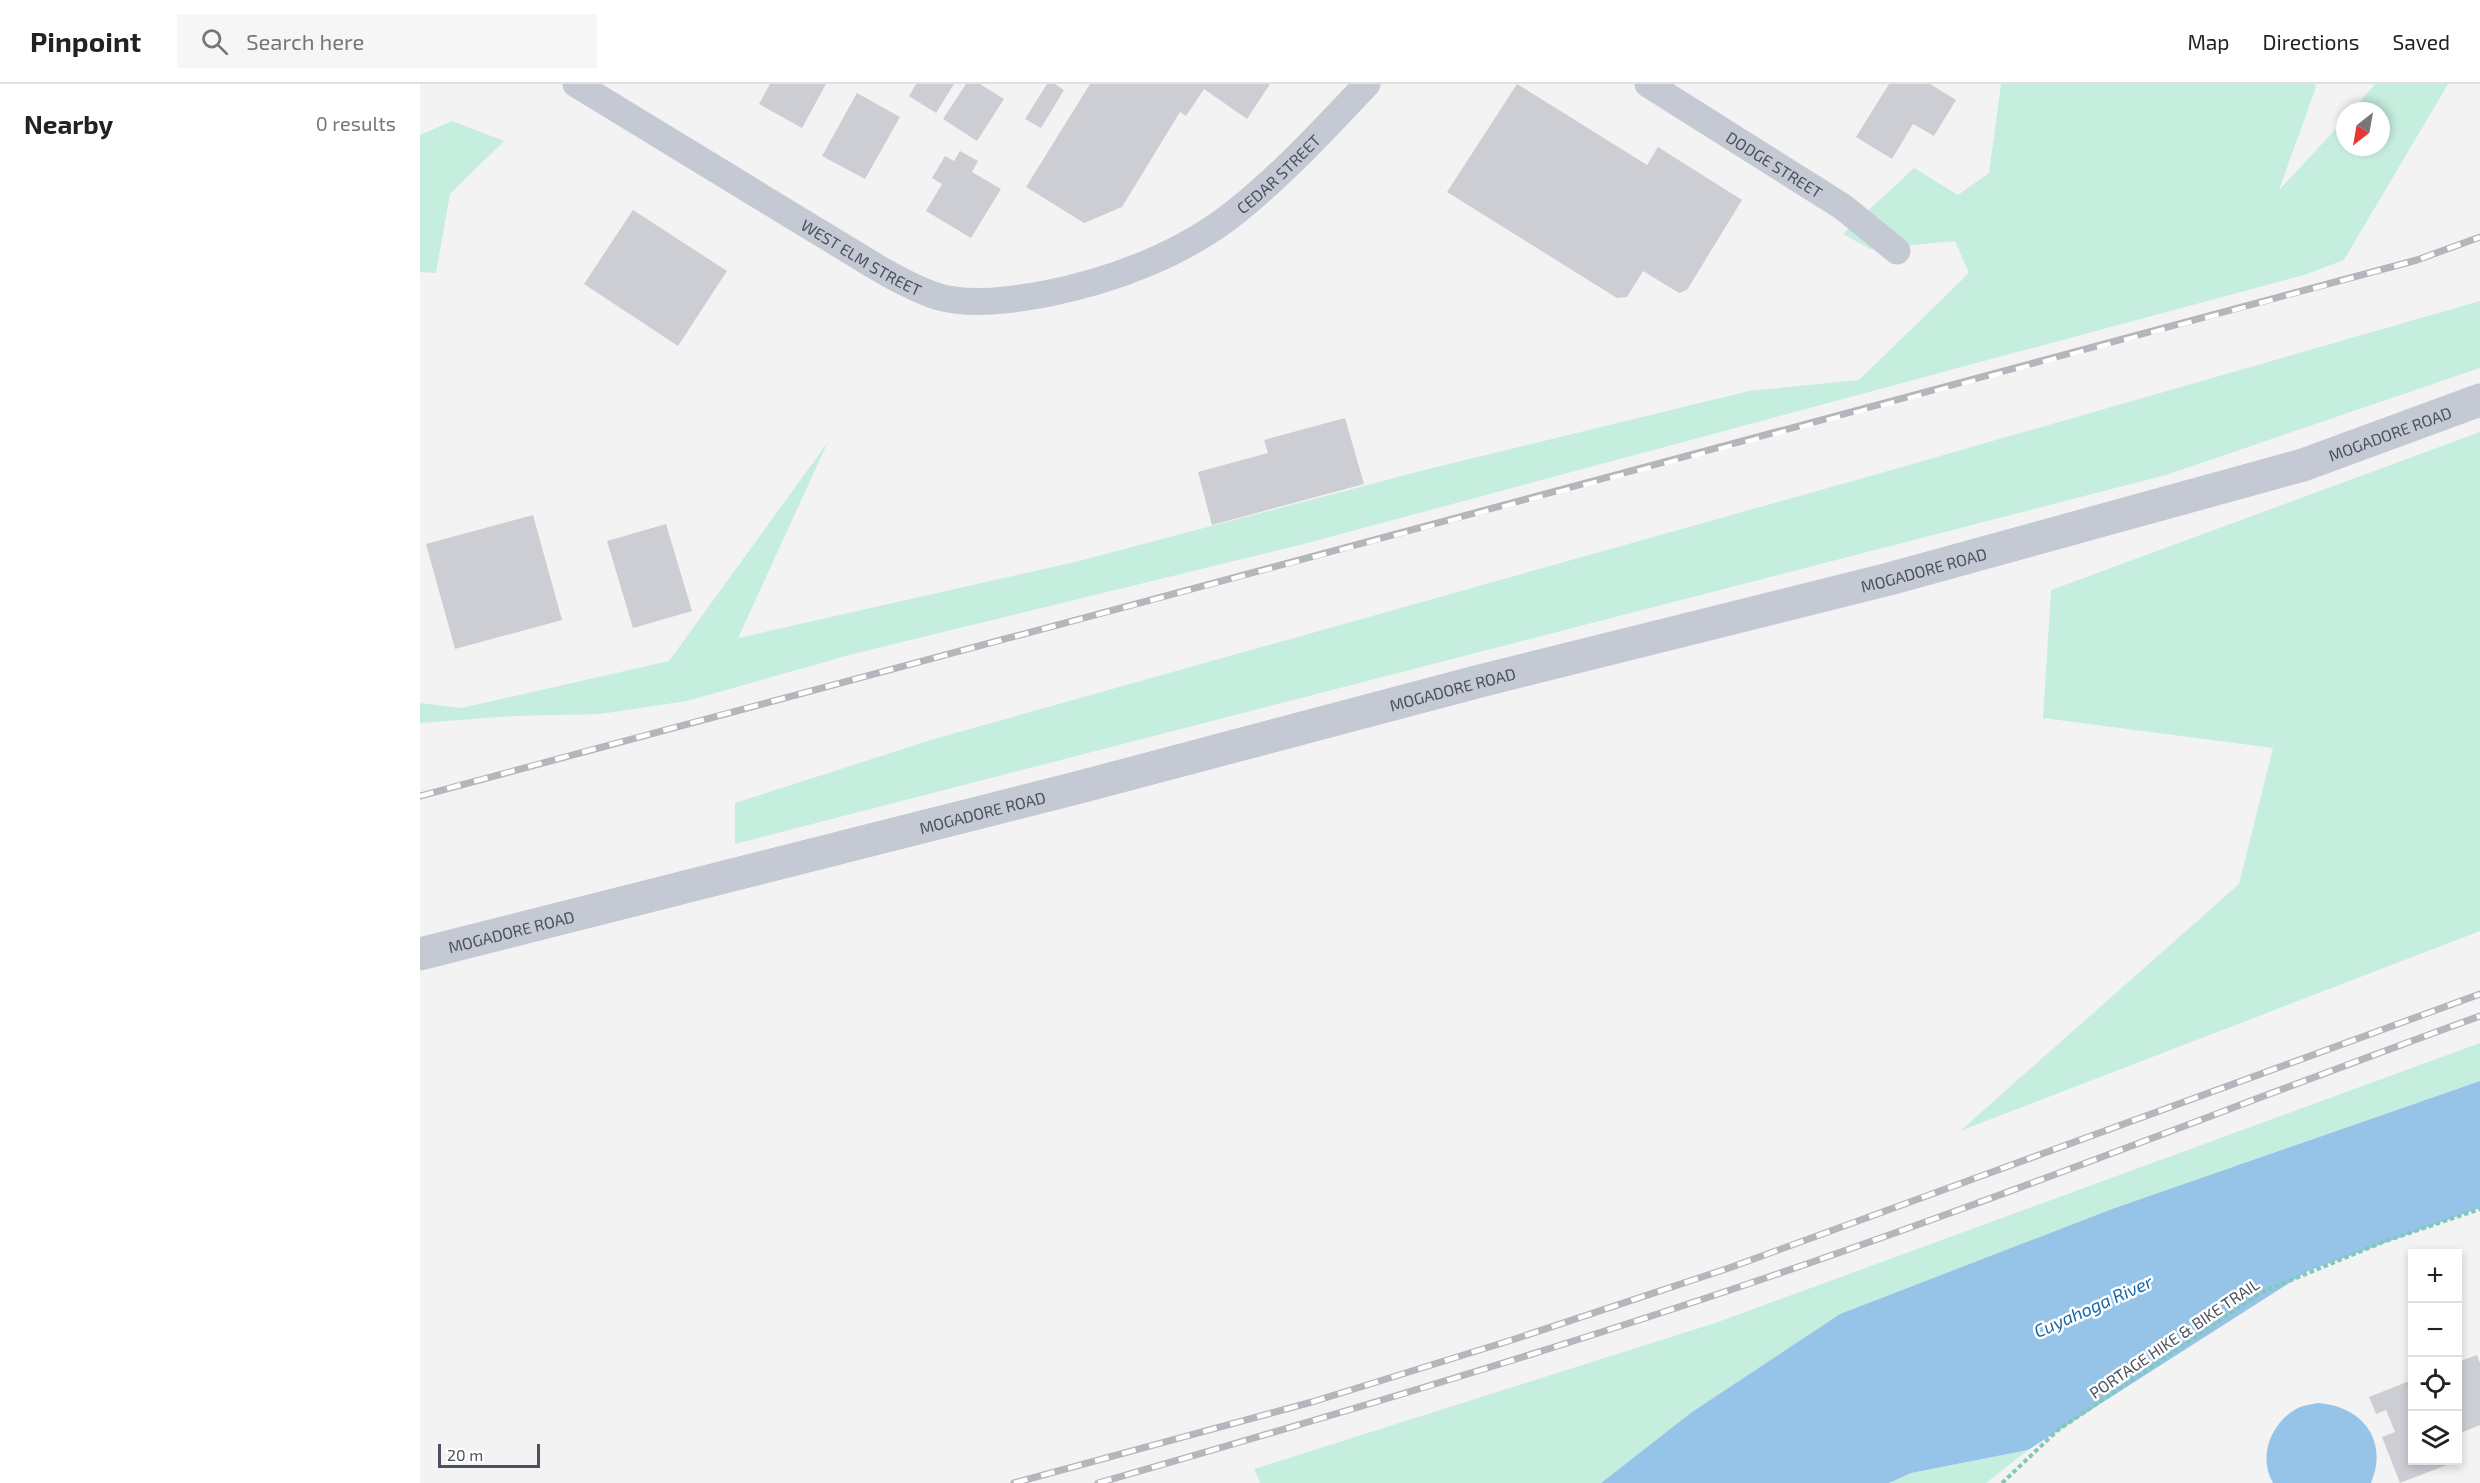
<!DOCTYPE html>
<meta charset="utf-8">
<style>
body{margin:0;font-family:"Exo 2",sans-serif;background:#f6f6f6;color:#222}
.controls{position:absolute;right:18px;bottom:18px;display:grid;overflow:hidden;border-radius:0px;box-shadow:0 3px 9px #0003}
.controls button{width:54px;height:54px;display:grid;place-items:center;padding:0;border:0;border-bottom:2px solid #e0e0e0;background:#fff;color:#222;font:30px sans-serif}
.compass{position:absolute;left:1916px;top:18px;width:54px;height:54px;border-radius:50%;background:#fff;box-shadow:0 3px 9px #0003;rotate:211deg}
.scale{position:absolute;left:18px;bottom:15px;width:102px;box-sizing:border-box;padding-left:6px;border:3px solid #4b515f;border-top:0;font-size:16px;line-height:21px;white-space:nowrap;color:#4b515f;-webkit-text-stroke:4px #fff;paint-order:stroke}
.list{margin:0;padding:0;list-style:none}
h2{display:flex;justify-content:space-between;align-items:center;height:78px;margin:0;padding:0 24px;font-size:26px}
h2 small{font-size:20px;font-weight:400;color:#767676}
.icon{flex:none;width:33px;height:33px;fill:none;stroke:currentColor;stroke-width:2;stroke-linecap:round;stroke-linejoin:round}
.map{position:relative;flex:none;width:2060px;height:1399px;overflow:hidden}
header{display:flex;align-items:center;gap:36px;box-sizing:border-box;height:84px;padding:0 30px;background:#fff;border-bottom:2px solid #e0e0e0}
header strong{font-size:28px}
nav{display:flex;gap:33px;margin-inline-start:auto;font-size:21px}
.search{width:420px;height:54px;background:#f6f6f6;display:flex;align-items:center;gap:15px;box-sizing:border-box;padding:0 21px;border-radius:0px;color:#767676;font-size:22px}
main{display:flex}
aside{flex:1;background:#fff}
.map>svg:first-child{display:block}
.green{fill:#c5eede}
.water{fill:#95c4e8}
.building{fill:#cdced4}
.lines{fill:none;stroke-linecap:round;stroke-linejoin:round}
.path{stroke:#7fcab6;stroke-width:4;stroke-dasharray:4.5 3;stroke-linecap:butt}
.minor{stroke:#c4c9d3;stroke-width:27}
.tertiary{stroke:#c4c9d3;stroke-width:33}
.rail-casing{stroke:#b5b6bc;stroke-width:7}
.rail{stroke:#fff;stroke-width:4.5;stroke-dasharray:14;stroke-linecap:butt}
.labels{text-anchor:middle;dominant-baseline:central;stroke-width:5;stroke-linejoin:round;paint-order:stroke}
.street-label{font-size:16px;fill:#4b515f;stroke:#fff}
.water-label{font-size:18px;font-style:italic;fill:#1667a8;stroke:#fff}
</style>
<header>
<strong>Pinpoint</strong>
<div class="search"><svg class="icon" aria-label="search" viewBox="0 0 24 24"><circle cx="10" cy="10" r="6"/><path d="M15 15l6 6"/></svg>Search here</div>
<nav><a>Map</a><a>Directions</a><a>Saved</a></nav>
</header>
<main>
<aside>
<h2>Nearby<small>0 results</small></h2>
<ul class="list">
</ul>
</aside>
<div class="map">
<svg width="2060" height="1399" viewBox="0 0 2060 1399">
<rect width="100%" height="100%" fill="#f4f3f3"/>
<path class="green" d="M1581 0H1894L1896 3 1859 106 1925 35V63H1961V27H1932L1955 0H2028L1924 176 1884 191 880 461 433 570 267 617 180 630 95 632 0 639V619L41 624 249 577 408 358 318 554 655 478 1008 385 1329 307 1439 296 1549 189 1535 157 1450 165 1423 150 1494 84 1538 111 1569 89Z
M32 37 84 57 30 110 16 189 0 188V51Z
M2060 217V284L1746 391 315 760V719L514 655 1454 391Z
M2060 348V847L1540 1047 1819 800 1853 664 1623 634 1631 506Z
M2060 959V997L1692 1125 1420 1230 1272 1328 1181 1399H840L834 1385 1295 1239Z
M1608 1366 1566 1399H1469L1491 1389Z"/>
<path class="water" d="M2060 997V1124L1888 1187 1608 1366 1491 1389 1469 1399H1181L1272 1328 1420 1230 1692 1125Z
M1898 1319C1942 1322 1969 1356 1951 1399H1853C1837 1372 1852 1336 1880 1323 1885 1321 1892 1320 1898 1319Z"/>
<path class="building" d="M350 0H406L382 44 339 20Z
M496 0H534L516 29 489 12Z
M546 0H560L584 15 557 57 523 35Z
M627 0H635L644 6 621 44 605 35Z
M670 0H850L827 35 784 5 766 32 760 28 702 123 664 139 606 103Z
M1097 0 1227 81 1238 63 1322 116 1267 206 1259 209 1223 187 1207 213 1197 214 1027 108Z
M1469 0H1510L1536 16 1514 52 1493 40 1472 75 1436 53Z
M437 9 480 33 445 95 402 72Z
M540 67 558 77 552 88 581 105 551 154 506 127 522 100 512 94 525 72 534 77Z
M213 126 307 187 258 262 164 200Z
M925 334 944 400 792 441 778 388 848 369 844 356Z
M113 431 142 536 35 565 6 460Z
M246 440 272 527 213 544 187 457Z
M2057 1271 2060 1279V1341L2038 1350V1278Z
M1992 1296V1376L2037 1377 1980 1399 1962 1353 1975 1348 1966 1326 1956 1330 1949 1313Z"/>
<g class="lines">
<path class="path" d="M1582 1399 1638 1346 1840 1209 1963 1158 2060 1125"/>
<g class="minor">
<path id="s1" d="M156 0C237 49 317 98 397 147 433 168 480 201 519 213 552 222 592 216 625 210 692 197 764 170 818 126 864 89 906 43 947 0"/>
<path id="s2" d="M1228 0 1423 123 1477 167"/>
</g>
<path class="tertiary" id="s3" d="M0 870 660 703 1060 597 1469 495 1883 381 2060 316"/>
<g class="rail-casing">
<path id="rail" d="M0 712C665 532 1332 359 1997 176L2060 153
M594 1399 892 1318 1095 1255 1309 1184 2060 910
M678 1399C892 1338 1105 1275 1316 1204 1567 1120 1812 1022 2060 932"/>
</g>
<use href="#rail" class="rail"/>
</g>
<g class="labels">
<g class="street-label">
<text stroke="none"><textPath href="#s2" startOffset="150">DODGE STREET</textPath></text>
<text stroke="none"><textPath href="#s1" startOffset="795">CEDAR STREET</textPath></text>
<text stroke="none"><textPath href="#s1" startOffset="334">WEST ELM STREET</textPath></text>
<text stroke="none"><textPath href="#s3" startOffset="2038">MOGADORE ROAD</textPath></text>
<text stroke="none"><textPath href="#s3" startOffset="1552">MOGADORE ROAD</textPath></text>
<text stroke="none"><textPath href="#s3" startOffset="1066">MOGADORE ROAD</textPath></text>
<text stroke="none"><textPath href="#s3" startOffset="580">MOGADORE ROAD</textPath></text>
<text stroke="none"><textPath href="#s3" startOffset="94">MOGADORE ROAD</textPath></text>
<text transform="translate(1754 1254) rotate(-34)">PORTAGE HIKE &amp; BIKE TRAIL</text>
</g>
<g class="water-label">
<text transform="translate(1673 1222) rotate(-24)">Cuyahoga River</text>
</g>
</g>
</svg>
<div class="controls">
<button>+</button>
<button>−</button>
<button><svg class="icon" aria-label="locate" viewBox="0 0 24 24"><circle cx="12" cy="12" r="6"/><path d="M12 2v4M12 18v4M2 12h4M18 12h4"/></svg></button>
<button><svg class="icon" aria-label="layers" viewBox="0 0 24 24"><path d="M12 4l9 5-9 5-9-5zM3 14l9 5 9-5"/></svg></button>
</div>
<svg class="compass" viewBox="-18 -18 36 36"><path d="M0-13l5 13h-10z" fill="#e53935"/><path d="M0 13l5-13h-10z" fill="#767676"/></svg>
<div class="scale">20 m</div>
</div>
</main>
